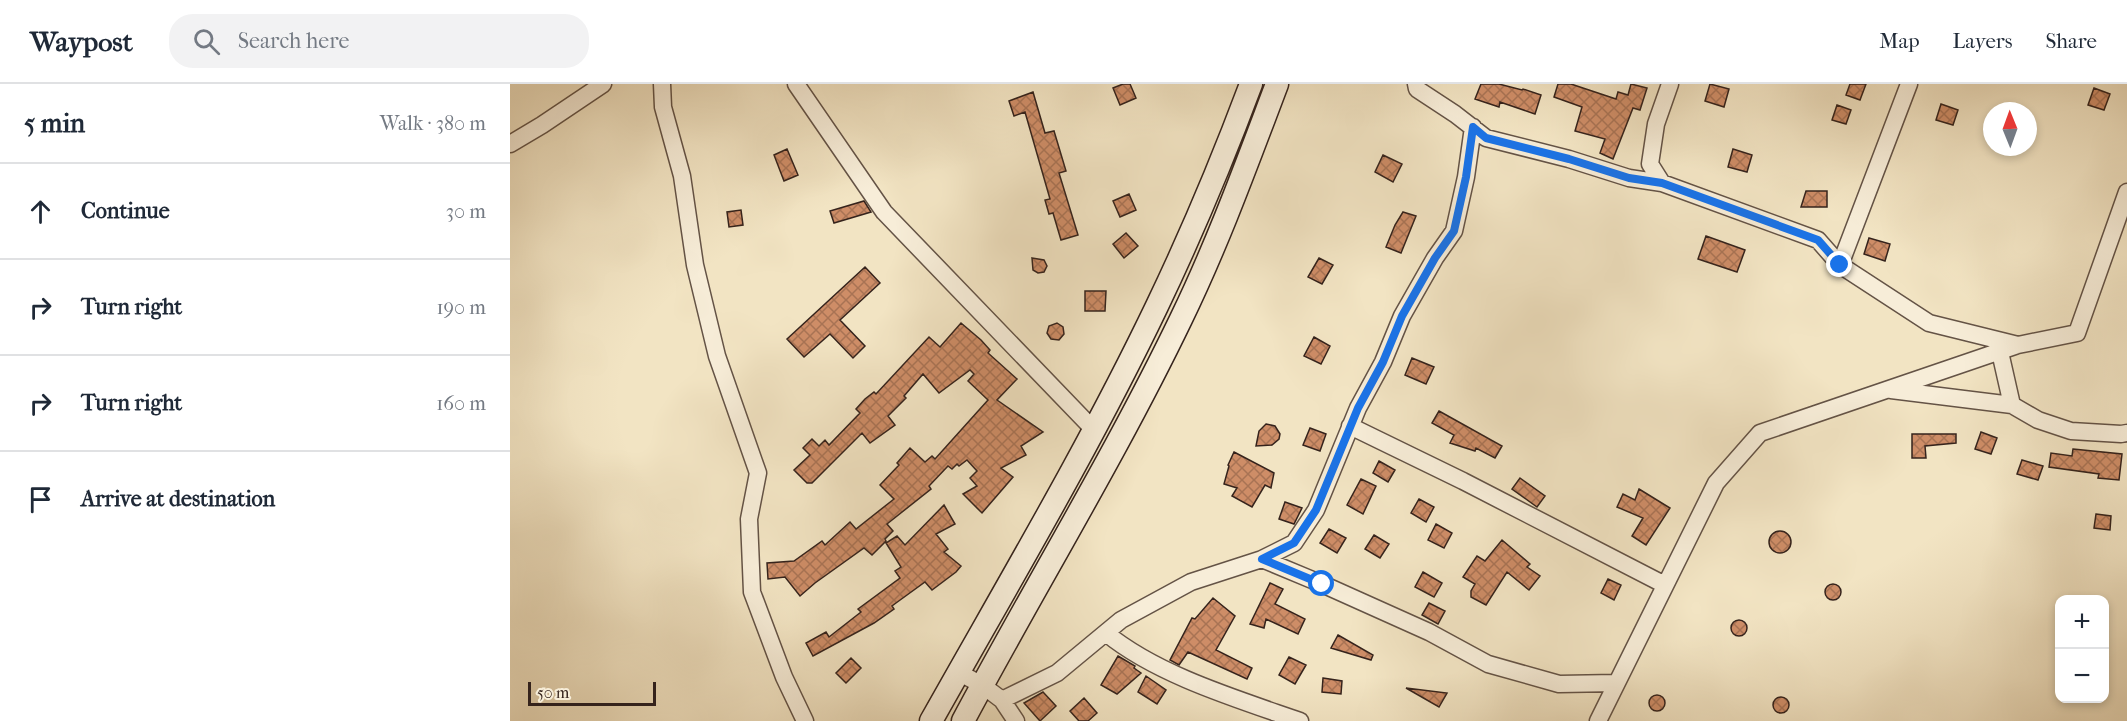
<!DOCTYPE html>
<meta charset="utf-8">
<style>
body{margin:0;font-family:"IM FELL French Canon",serif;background:#f2f2f3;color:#1f2937}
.controls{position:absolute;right:18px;bottom:18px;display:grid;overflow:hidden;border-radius:12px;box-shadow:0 3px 9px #0003}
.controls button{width:54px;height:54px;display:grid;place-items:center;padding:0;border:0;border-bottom:2px solid #e0e1e3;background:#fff;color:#1f2937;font:30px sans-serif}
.compass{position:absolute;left:1473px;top:18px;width:54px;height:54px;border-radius:50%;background:#fff;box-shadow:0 3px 9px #0003;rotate:359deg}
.scale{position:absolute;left:18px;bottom:15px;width:128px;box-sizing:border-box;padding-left:6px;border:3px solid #35231c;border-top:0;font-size:16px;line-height:21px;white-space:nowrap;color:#35231c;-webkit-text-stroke:4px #f7edd8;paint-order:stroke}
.stop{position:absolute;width:18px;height:18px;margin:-14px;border:4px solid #1a73e8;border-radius:50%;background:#fff}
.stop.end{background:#1a73e8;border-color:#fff;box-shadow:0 2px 6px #0008}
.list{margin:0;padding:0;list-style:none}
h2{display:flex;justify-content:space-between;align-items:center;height:78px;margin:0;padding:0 24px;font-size:26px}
h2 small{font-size:20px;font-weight:400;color:#747a83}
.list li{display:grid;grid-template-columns:39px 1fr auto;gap:18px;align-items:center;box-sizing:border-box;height:96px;padding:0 24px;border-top:2px solid #e0e1e3}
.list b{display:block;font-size:22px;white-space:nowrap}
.list em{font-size:20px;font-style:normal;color:#747a83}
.icon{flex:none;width:33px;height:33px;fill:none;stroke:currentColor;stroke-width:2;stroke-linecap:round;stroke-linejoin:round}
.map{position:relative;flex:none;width:1617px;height:637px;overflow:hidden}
header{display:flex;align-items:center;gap:36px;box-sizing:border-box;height:84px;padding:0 30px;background:#fff;border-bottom:2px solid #e0e1e3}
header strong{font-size:28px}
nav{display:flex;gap:33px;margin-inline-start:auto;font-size:21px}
.search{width:420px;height:54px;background:#f2f2f3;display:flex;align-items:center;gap:15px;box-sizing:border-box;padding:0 21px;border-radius:24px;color:#747a83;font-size:22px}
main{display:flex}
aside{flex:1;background:#fff}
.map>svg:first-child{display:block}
.building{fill:url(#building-cross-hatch);stroke:#35231c;stroke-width:1.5}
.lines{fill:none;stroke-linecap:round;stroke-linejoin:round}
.street-casing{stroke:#645346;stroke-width:19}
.secondary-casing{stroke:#35231c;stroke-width:25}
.street{stroke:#f7edd8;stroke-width:16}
.secondary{stroke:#f7edd8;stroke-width:22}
.route{stroke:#1a73e8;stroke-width:8}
</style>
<header>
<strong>Waypost</strong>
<div class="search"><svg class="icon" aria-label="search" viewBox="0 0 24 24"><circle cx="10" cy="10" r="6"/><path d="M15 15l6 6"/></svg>Search here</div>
<nav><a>Map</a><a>Layers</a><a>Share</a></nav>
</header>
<main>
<aside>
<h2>5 min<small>Walk · 380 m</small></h2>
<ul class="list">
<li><svg class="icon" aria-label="ahead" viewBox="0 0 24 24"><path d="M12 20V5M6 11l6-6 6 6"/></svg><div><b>Continue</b></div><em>30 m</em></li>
<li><svg class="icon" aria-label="right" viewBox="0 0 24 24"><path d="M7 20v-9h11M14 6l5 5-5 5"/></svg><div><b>Turn right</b></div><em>190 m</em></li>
<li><svg class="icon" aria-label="right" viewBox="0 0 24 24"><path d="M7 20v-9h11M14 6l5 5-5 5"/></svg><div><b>Turn right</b></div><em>160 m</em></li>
<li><svg class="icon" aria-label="arrive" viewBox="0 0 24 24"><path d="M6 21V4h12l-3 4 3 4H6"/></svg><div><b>Arrive at destination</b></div></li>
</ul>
</aside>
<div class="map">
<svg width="1617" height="637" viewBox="0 0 1617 637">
<defs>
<pattern id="building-cross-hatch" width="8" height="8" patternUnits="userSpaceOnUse" patternTransform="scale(1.5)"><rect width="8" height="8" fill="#ce8d67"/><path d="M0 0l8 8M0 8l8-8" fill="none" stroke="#a87354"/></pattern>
</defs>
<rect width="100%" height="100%" fill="#f2e4c3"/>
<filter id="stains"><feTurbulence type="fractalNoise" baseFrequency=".00333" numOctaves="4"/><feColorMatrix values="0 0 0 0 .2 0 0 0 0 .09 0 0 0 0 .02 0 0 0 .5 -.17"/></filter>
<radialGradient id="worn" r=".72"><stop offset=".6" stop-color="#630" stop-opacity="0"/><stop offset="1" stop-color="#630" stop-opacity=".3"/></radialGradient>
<path class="building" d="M613 0H620L626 14 610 21 603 4Z
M971 0H989L1012 6 1013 5 1031 11 1025 30 990 18 989 23 965 15Z
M1048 0H1061L1106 15 1108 8 1118 11 1121 0 1137 4 1130 26 1123 24 1103 75 1090 69 1095 55 1065 47 1072 23 1044 13Z
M1200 0 1219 5 1214 23 1195 17Z
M1340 0H1356L1350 16 1336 11Z
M1584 4 1600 10 1594 26 1578 21Z
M523 8 535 49 544 47 556 87 549 89 568 151 551 156 543 129 539 130 535 116 540 115 515 28 504 32 499 17Z
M1431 20 1448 26 1443 41 1426 36Z
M1327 21 1341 26 1336 40 1322 36Z
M277 65 288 91 274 97 264 71Z
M1223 65 1242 71 1237 88 1218 83Z
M873 71 892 80 883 98 865 88Z
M1296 107H1317V123H1291Z
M619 110 626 126 610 133 603 117Z
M354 117 361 128 324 139 320 127Z
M231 126 233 141 219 143 217 128Z
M893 128 906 132 891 169 876 163 885 141Z
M616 149 628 162 614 174 603 160Z
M1196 152 1235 166 1227 188 1188 175Z
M1359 154 1380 160 1375 177 1354 170Z
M522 174 534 176 537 182 534 188 528 189 523 186Z
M809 174 823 181 812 200 798 193Z
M355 183 370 199 330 236 355 262 343 274 320 250 294 273 277 255Z
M575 207H596L595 227H575Z
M451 239 471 256 480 266 478 269 507 295 487 316 533 348 511 362 516 371 491 384 503 393 472 429 453 410 467 402 460 394 467 387 457 376 449 382 447 380 442 385 438 382 419 402 421 405 377 440 383 447 375 455 376 457 362 471 354 464 305 499 290 512 275 493 258 495 257 479 284 477 312 457 315 461 340 438 346 445 384 415 370 401 389 381 387 379 400 364 415 378 422 372 425 375 478 316 458 297 464 290 460 286 429 309 413 290 394 312 396 314 378 332 385 341 360 359 352 349 302 399H297L284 386 300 371 293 364 302 355 309 362 315 356 319 361 350 329 346 325 355 315 364 308 366 310 419 253 430 263Z
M547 239 553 243 554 250 549 256 541 255 537 249 539 242Z
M804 253 820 262 811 280 794 272Z
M902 274 924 283 916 300 895 291Z
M929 327 992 362 985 374 966 364 965 367 940 359 944 351 922 339Z
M756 340 765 342 770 350 769 355 762 361 746 362 749 347Z
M800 344 816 350 810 367 793 361Z
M1471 348 1487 354 1481 370 1465 365Z
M1402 350H1446V359L1415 362 1416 374H1402Z
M1563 365 1612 370 1609 396 1588 394 1589 390 1539 383 1541 369 1562 372Z
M724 368 764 389 761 404 755 401 742 423 722 412 727 404 714 400 719 382 718 381Z
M1512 376 1533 382 1528 396 1507 390Z
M869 377 885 386 878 398 863 389Z
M1010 394 1035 412 1027 423 1002 405Z
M851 395 866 402 853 430 837 421Z
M1129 405 1160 424 1136 461 1122 452 1133 434 1107 423 1113 410 1125 416Z
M909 415 924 423 916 438 901 429Z
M775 418 792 424 784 440 769 435Z
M434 421 445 440 426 450 438 465 434 468 451 482 446 488 422 506 415 498 386 519 382 522 384 525 364 539 303 572 296 559 316 548 319 553 351 528 348 525 390 494 385 487 391 483 376 459 387 452 395 461Z
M1586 430 1601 432 1600 446 1584 444Z
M926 440 942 449 934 464 918 456Z
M819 445 836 454 827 469 810 459Z
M1259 458a11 11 0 1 1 22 0a11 11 0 1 1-22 0Z
M864 451 879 460 870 474 855 465Z
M992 456 1020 480 1017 483 1030 492 1019 506 997 488 976 521 961 513V507L965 500 953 493 967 472 975 477Z
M913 488 932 499 924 513 905 503Z
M1098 495 1111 501 1104 516 1091 509Z
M760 499 773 505 765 520 795 535 788 550 756 535 754 544 740 540Z
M1315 508a8 8 0 1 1 16 0a8 8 0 1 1-16 0Z
M703 514 725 532 706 566 742 584 737 595 678 568 669 581 660 576 682 534 685 535Z
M919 519 935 527 928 540 912 531Z
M1221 544a8 8 0 1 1 16 0a8 8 0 1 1-16 0Z
M828 551 863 571 861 576 821 564Z
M608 572 625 582 624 584 631 589 607 610 591 601Z
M779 573 796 581 785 600 769 591Z
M341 574 351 584 336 599 326 589Z
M636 592 656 606 647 620 628 608Z
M813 594 832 597 831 610 812 608Z
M896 604 937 609 929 623Z
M533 608 546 622 530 637 514 619Z
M1139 619a8 8 0 1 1 16 0a8 8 0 1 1-16 0Z
M1263 621a8 8 0 1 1 16 0a8 8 0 1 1-16 0Z
M574 614 587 629 578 637H569L560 627Z"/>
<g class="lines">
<g class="street-casing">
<path id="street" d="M152 0 153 23 172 92 185 181 207 272 248 389 239 435 242 508 274 593 295 637
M286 0 374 128 584 346
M906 0 907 5 945 30 976 54 1059 75 1119 94 1152 99
M1160 0 1146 40 1140 80 1152 99 1308 156 1330 181 1419 239 1508 261
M0 60 32 41 93 0
M1330 181 1399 0
M1490 268 1502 321 1528 336 1561 347 1611 350 1617 349
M1381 306 1502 321
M840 342 953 397 1155 501
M752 475 784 459 806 426 848 324 873 278 892 232 925 174 944 147 956 93 963 43
M596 549C647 591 727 615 790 637
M448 588 472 601 492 616 547 589 611 536 681 498 752 475 812 500 919 548 978 580 1049 600 1106 599
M492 616 506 637
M1088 637 1206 399 1250 349 1508 261 1567 249 1617 108"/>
</g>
<g class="secondary-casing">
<path id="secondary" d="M421 637C498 500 579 364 647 222 682 149 713 75 741 0
M453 637C525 502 605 372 671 235 708 159 737 79 767 0"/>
</g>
<use href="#street" class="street"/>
<use href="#secondary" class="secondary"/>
</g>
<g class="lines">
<path class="route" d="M812 500 752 475 784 459 806 426 848 324 873 278 892 232 925 174 944 147 956 93 963 43 976 54 1059 75 1119 94 1152 99 1308 156 1330 181"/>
</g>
<rect width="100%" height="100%" filter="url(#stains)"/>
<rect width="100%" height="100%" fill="url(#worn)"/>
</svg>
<div class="controls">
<button>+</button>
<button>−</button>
</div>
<svg class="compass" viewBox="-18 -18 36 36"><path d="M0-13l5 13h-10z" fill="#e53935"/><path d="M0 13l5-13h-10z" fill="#747a83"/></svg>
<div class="scale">50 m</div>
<div class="stop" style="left:812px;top:500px"></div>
<div class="stop end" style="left:1330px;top:181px"></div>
</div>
</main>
